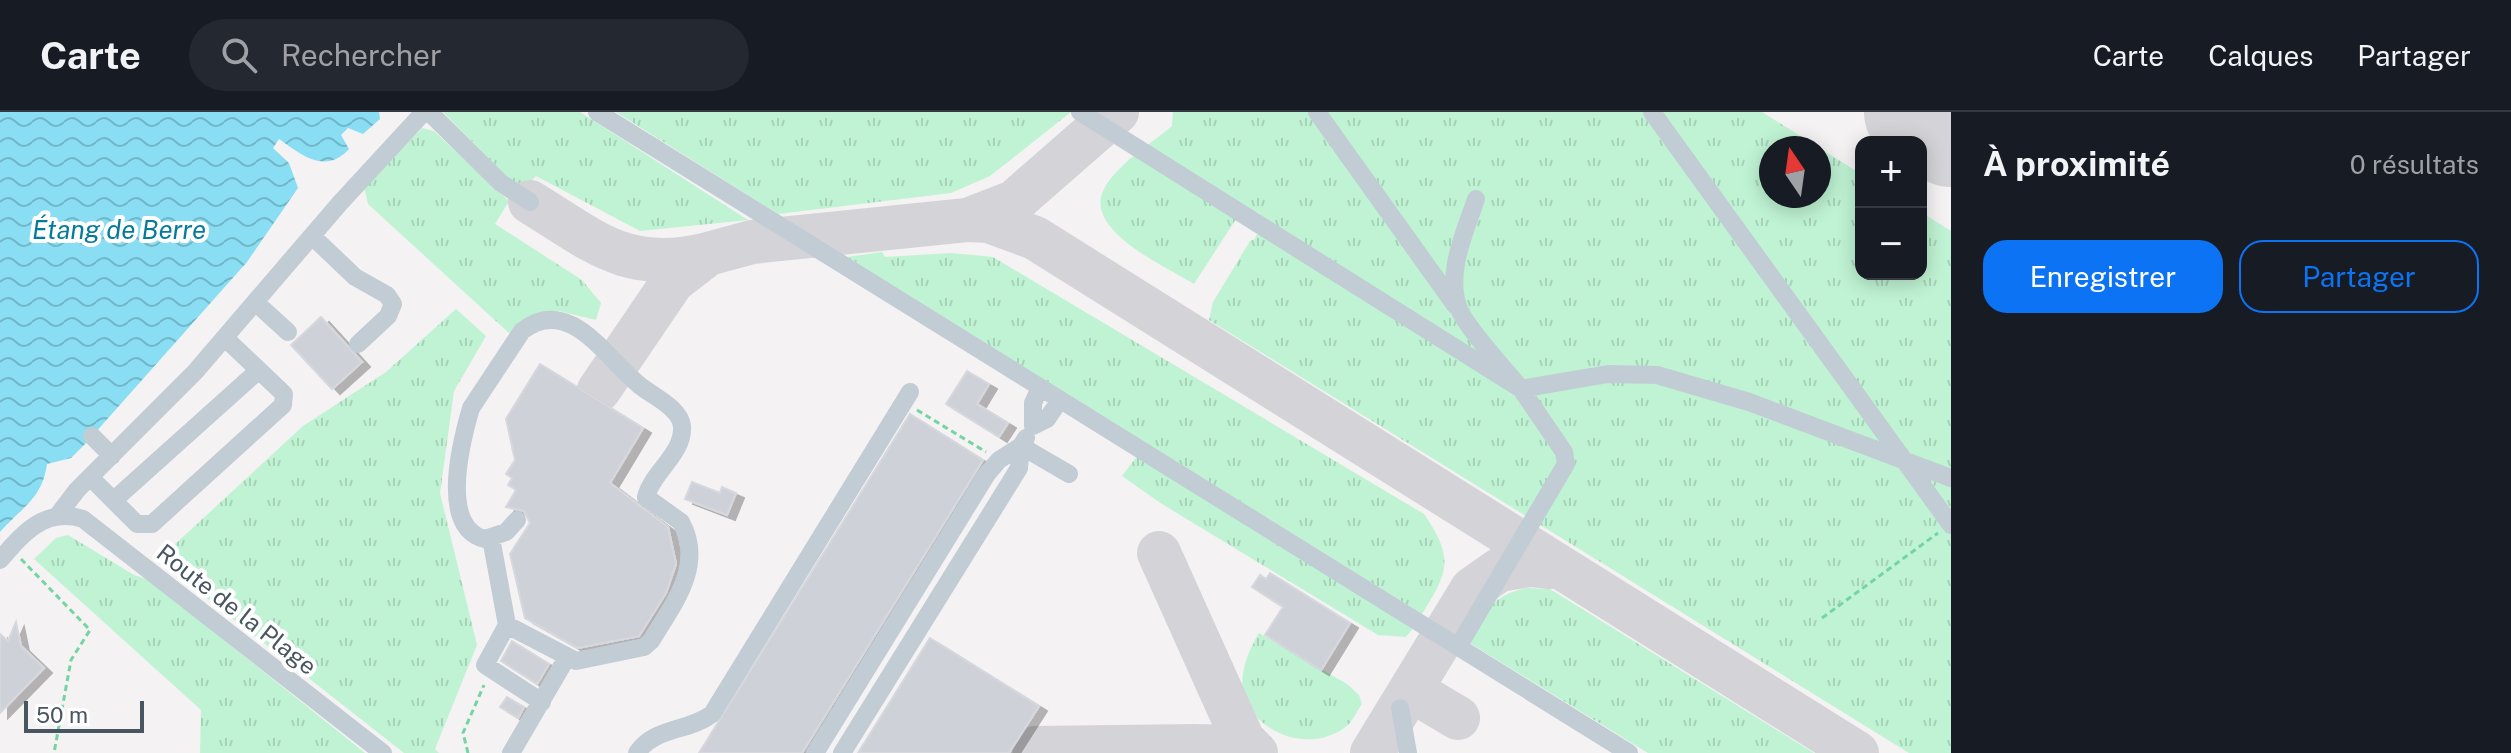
<!DOCTYPE html>
<html lang="fr">
<meta charset="utf-8">
<style>
body{margin:0;font-family:"Public Sans",sans-serif;background:#242831;color:#f1f3f6}
.controls{position:absolute;right:24px;top:24px;display:grid;overflow:hidden;border-radius:16px;box-shadow:0 4px 20px #0003}
.controls button{width:72px;height:72px;display:grid;place-items:center;padding:0;border:0;border-bottom:2px solid #363941;background:#171b24;color:#f1f3f6;font:40px sans-serif}
.compass{position:absolute;left:1759px;top:24px;width:72px;height:72px;border-radius:50%;background:#171b24;box-shadow:0 4px 20px #0003;rotate:347deg}
.scale{position:absolute;left:24px;bottom:20px;width:120px;box-sizing:border-box;padding-left:8px;border:4px solid #485661;border-top:0;font-size:22px;line-height:28px;white-space:nowrap;color:#485661;-webkit-text-stroke:6px #fff;paint-order:stroke}
.list{margin:0;padding:0;list-style:none}
h2{display:flex;justify-content:space-between;align-items:center;height:104px;margin:0;padding:0 32px;font-size:34px}
h2 small{font-size:26px;font-weight:400;color:#9ea1a6}
.actions{display:flex;gap:16px;padding:24px 32px}
.actions a{flex:1;padding:18px 0;border:2px solid #0c74f4;border-radius:24px;text-align:center;font-size:28px;color:#0c74f4}
.actions .main{background:#0c74f4;color:#fff}
.icon{flex:none;width:44px;height:44px;fill:none;stroke:currentColor;stroke-width:2;stroke-linecap:round;stroke-linejoin:round}
.map{position:relative;flex:none;width:1951px;height:641px;overflow:hidden}
header{display:flex;align-items:center;gap:48px;box-sizing:border-box;height:112px;padding:0 40px;background:#171b24;border-bottom:2px solid #363941}
header strong{font-size:38px}
nav{display:flex;gap:44px;margin-inline-start:auto;font-size:28px}
.search{width:560px;height:72px;background:#242831;display:flex;align-items:center;gap:20px;box-sizing:border-box;padding:0 28px;border-radius:44px;color:#9ea1a6;font-size:30px}
main{display:flex}
aside{flex:1;background:#171b24}
.map>svg:first-child{display:block}
.grass{fill:url(#grass-tufts);fill-rule:evenodd}
.water{fill:url(#water-waves)}
.lines{fill:none;stroke-linecap:round;stroke-linejoin:round}
.taxiway{stroke:#d4d4d8;stroke-width:44}
.runway{stroke:#d4d4d8;stroke-width:108}
.building{fill:#ced1d7;stroke:#d6d8de;stroke-width:2;filter:url(#shadow)}
.path{stroke:#74d5a4;stroke-width:3;stroke-dasharray:6 4;stroke-linecap:butt}
.minor{stroke:#c2ccd4;stroke-width:18}
.labels{text-anchor:middle;dominant-baseline:central;stroke-width:8;stroke-linejoin:round;paint-order:stroke}
.street-label{font-size:24px;fill:#485661;stroke:#fff}
.water-label{font-size:26px;font-style:italic;fill:#047b99;stroke:#fff}
</style>
<header>
<strong>Carte</strong>
<div class="search"><svg class="icon" aria-label="search" viewBox="0 0 24 24"><circle cx="10" cy="10" r="6"/><path d="M15 15l6 6"/></svg>Rechercher</div>
<nav><a>Carte</a><a>Calques</a><a>Partager</a></nav>
</header>
<main>
<div class="map">
<svg width="1951" height="641" viewBox="0 0 1951 641">
<defs>
<pattern id="grass-tufts" width="24" height="20" patternUnits="userSpaceOnUse" patternTransform="scale(2)"><rect width="24" height="20" fill="#bff3d3"/><path d="M3 7l-1-3M5 7V3M7 7l1-3M15 17l-1-3M17 17v-4M19 17l1-3" fill="none" stroke="#a6d2b8"/></pattern>
<pattern id="water-waves" width="16" height="10" patternUnits="userSpaceOnUse" patternTransform="scale(2)"><rect width="16" height="10" fill="#89def3"/><path d="M0 5q4-4 8 0t8 0" fill="none" stroke="#72b7c8"/></pattern>
<filter id="shadow"><feDropShadow dx="8" dy="5" stdDeviation="0" flood-color="#0004"/></filter>
</defs>
<rect width="100%" height="100%" fill="#f4f2f2"/>
<path class="grass" d="M443 0H580L748 108 640 119 536 64 521 79Z
M616 0H1071L990 64 951 81 778 102Z
M1173 0H1762L1861 62V162H1921V100L1951 119V641H1909L1209 208 1213 190 1250 129 1255 127 1263 107 1259 101 1251 98 1238 104 1194 172C1167 155 1082 118 1104 77 1117 52 1151 32 1172 14ZM1771 36H1819V84H1771Z
M422 16 434 19 509 89 495 112 582 168 601 191 596 208 559 199 526 207 509 221 368 92 364 74Z
M882 140 885 145 951 141 993 145 1424 402C1454 446 1449 459 1422 502L847 145Z
M456 197 486 224 454 279 440 381 477 533 435 637 439 641H404L158 448 303 314 386 260Z
M1138 343 1414 515 1406 525 1378 523 1162 392 1122 364Z
M68 423 134 463 149 468 365 641H200L201 598 34 447 56 426Z
M1527 476 1550 477 1814 641H1648L1468 530C1486 500 1491 483 1527 476Z
M1259 521 1347 572 1359 583 1362 592C1357 599 1353 608 1348 613 1315 641 1261 626 1245 586 1237 566 1248 539 1259 521Z"/>
<path class="water" d="M0 0H379L380 7 363 22 348 16 341 23 349 37C325 63 302 43 279 27L273 36 289 51 298 76 247 150 86 331 71 346 47 352C42 387 23 394 0 420Z"/>
<g class="lines">
<path class="taxiway" d="M530 90C595 130 627 162 708 142
M967 108 1014 90 1117 0
M599 278 673 169 708 142 752 130 967 108 989 109 1035 126 1857 641
M1159 441 1243 628 1256 641
M1411 578 1458 606
M1034 636 1193 634 1241 635 1255 640
M1372 641 1472 477 1499 458 1530 453 1548 455"/>
<path class="runway" d="M1918 0 1951 21"/>
</g>
<path class="building" d="M321 205 362 250 332 277 291 233Z
M540 252 643 316 610 371 668 415 676 452 666 481 639 524 578 536 525 506 510 442 530 411 524 399 506 395 516 378 508 373 512 366 506 362 515 348 506 307Z
M967 259 989 272 977 292 1008 311 999 325 946 292Z
M910 302 983 348 802 641H699Z
M692 370 720 381 722 375 736 381 727 403 685 387Z
M1270 461 1350 511 1321 558 1265 523 1283 495 1252 475 1260 463 1266 467Z
M16 510 21 534 44 556 0 601V522L8 529Z
M930 526 1039 594 1009 641H858Z
M512 529 549 552 537 572 501 549Z
M507 585 524 595 518 606 500 595Z"/>
<g class="lines">
<path class="path" d="M917 298 986 340
M21 447 90 518 71 548 54 641
M1822 506 1938 421
M468 641 463 621 484 573"/>
<path class="minor" d="M429 0 501 71 530 90
M597 0 1629 641
M1080 0 1521 277 1564 340 1566 352 1458 535
M1317 0 1455 193
M1652 0 1951 413
M1476 87C1465 120 1445 162 1459 197 1467 217 1506 258 1521 277L1608 262 1657 263 1749 290 1951 366
M312 124 355 165 387 183 393 192 388 204 358 232
M255 190 288 220
M1040 276 1033 291V314L1047 307 1060 288
M92 324 112 344
M1026 326 1021 334 1069 362
M90 365 137 412H152L283 293 284 282 225 226
M114 388 259 258
M58 403 77 378 195 260 340 91 424 0
M491 426 507 513 485 553 542 590
M0 448C23 421 45 395 83 407L383 641
M507 513 576 549 644 535 651 529C673 492 705 454 681 410L646 385C652 360 684 342 682 314 680 295 650 283 638 272 606 246 569 182 522 219L471 296C461 330 439 416 485 427L506 420 517 408
M1400 596 1408 641
M511 641 566 547
M637 641C654 615 688 620 712 602L910 280
M815 641 987 362 999 348 1021 334 1019 356 1011 369 842 641"/>
</g>
<g class="labels">
<g class="street-label">
<text transform="translate(237 497) rotate(38)">Route de la Plage</text>
</g>
<g class="water-label">
<text x="119" y="117">Étang de Berre</text>
</g>
</g>
</svg>
<div class="controls">
<button>+</button>
<button>−</button>
</div>
<svg class="compass" viewBox="-18 -18 36 36"><path d="M0-13l5 13h-10z" fill="#e53935"/><path d="M0 13l5-13h-10z" fill="#9ea1a6"/></svg>
<div class="scale">50 m</div>
</div>
<aside>
<h2>À proximité<small>0 résultats</small></h2>
<ul class="list">
</ul>
<div class="actions"><a class="main">Enregistrer</a><a>Partager</a></div>
</aside>
</main>
